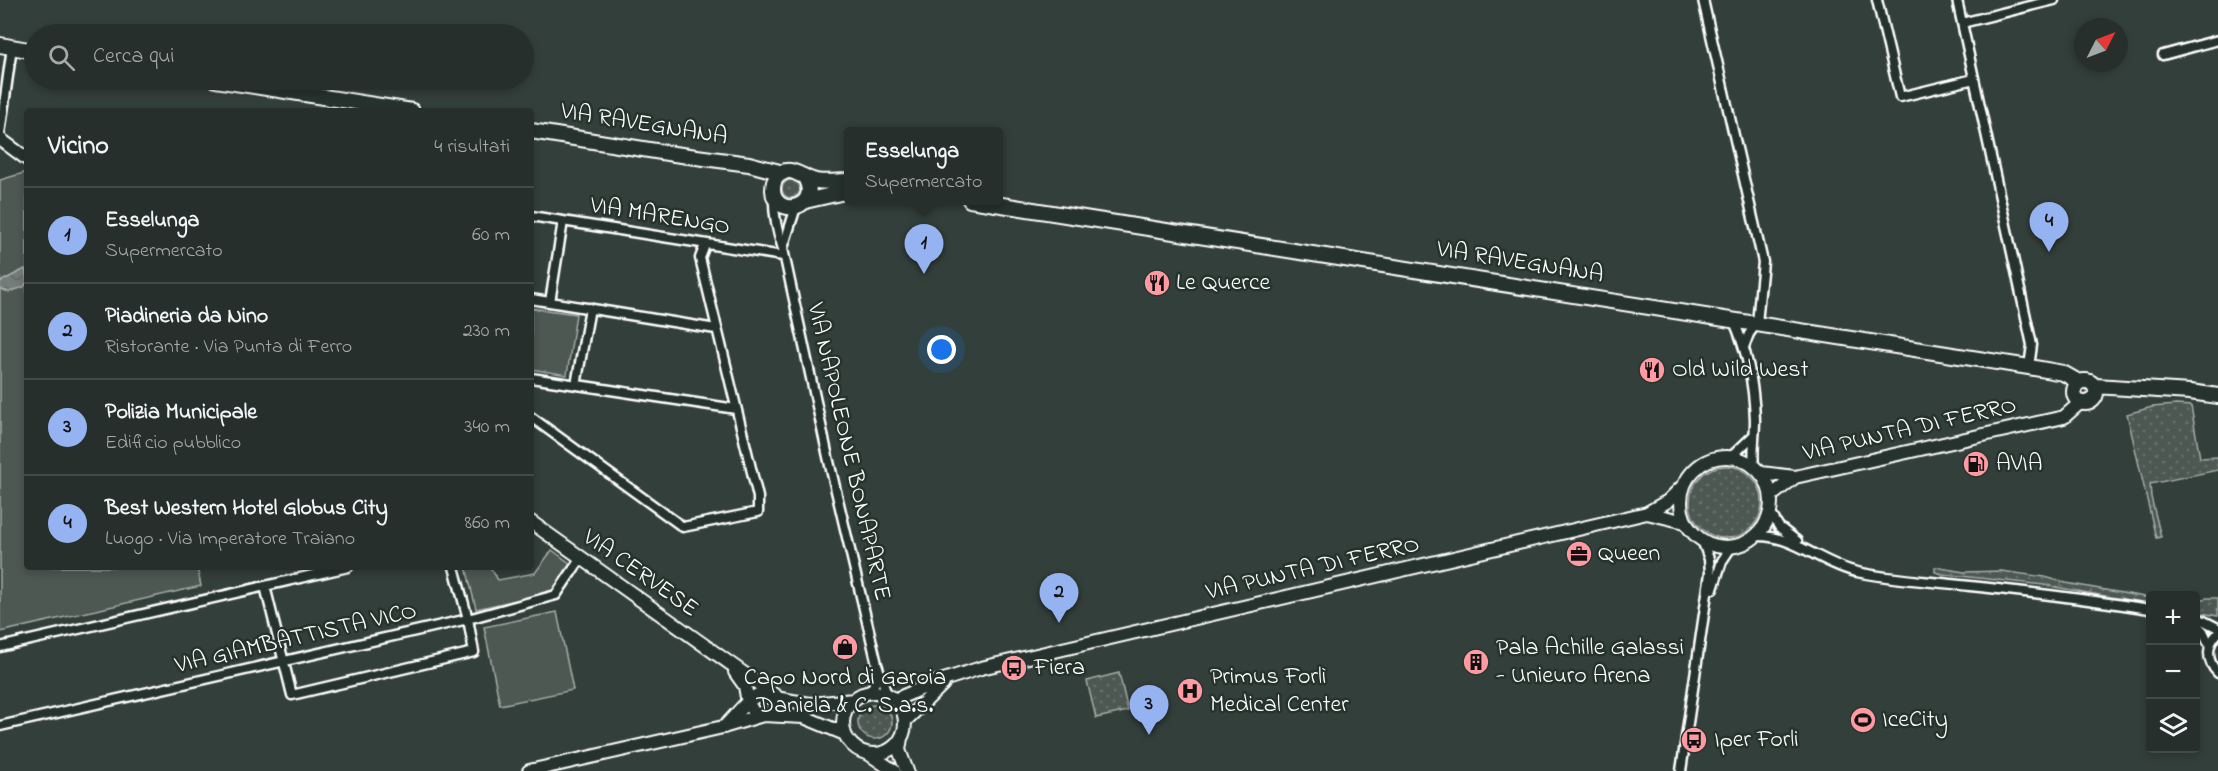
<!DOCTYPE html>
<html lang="it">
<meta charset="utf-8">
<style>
body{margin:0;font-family:"Indie Flower",sans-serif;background:#2e3734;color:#f1f3f6}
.controls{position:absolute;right:18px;bottom:18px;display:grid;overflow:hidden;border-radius:6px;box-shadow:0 3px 9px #0003}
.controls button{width:54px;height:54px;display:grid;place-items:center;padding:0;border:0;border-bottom:2px solid #424a48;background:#262f2c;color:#f1f3f6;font:30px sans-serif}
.compass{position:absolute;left:2074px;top:18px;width:54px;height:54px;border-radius:50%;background:#262f2c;box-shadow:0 3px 9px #0003;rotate:48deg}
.you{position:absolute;left:942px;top:350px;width:21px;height:21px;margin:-15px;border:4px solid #fff;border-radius:50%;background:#1a73e8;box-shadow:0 0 0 9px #1a73e833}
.badge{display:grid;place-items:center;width:39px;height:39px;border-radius:50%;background:#95b2f1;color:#111;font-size:20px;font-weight:700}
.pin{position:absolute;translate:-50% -50px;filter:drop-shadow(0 2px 3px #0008)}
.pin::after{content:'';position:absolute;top:32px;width:21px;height:18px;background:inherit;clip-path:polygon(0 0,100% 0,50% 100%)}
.popup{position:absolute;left:844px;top:127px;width:159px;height:78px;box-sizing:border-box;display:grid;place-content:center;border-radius:6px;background:#262f2c;filter:drop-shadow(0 2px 4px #0005);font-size:20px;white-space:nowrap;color:#a4a9a9}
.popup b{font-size:22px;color:#f1f3f6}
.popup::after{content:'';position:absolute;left:50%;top:100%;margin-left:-12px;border:12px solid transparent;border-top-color:#262f2c}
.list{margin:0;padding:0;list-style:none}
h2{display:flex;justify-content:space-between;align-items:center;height:78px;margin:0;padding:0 24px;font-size:26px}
h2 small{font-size:20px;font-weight:400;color:#a4a9a9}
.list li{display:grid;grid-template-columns:39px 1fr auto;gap:18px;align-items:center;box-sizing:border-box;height:96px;padding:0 24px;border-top:2px solid #424a48}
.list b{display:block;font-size:22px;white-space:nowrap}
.list p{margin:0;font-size:20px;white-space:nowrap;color:#a4a9a9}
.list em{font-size:20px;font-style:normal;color:#a4a9a9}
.icon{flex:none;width:33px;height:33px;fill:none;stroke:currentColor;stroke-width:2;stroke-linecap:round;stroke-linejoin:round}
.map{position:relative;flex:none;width:2218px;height:771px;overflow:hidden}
.search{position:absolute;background:#262f2c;box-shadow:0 3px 9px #0003;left:24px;top:24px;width:510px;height:66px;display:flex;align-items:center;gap:15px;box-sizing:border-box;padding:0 21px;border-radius:33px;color:#a4a9a9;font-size:22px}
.panel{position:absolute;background:#262f2c;box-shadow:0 3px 9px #0003;left:24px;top:108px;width:510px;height:462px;border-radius:6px}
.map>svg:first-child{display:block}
.grass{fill:url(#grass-dots);stroke:#a6aca9;stroke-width:1.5}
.park{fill:#4d5853;stroke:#a6aca9;stroke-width:1.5}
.water{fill:url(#water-waves);stroke:#abb0ae;stroke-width:1.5}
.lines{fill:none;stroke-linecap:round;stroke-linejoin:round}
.street-casing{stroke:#fff;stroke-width:13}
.secondary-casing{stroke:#fff;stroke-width:16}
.primary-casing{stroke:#fff;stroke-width:18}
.street{stroke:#26332d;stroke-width:8}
.secondary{stroke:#26332d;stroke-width:12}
.primary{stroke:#26332d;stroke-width:14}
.labels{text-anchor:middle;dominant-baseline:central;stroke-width:5;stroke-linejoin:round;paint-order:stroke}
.street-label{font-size:24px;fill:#fff;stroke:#26332d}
.poi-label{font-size:24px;fill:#fff;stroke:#26332d;text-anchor:start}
</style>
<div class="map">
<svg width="2218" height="771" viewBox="0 0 2218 771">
<defs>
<pattern id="grass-dots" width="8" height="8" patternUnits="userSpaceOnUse" patternTransform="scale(1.5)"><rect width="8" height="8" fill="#4d5853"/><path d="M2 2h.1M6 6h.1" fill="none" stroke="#68716d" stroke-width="1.8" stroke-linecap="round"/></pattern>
<pattern id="water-waves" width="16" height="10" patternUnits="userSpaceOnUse" patternTransform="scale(1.5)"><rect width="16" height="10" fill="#737b78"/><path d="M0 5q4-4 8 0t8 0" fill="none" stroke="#606462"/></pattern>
</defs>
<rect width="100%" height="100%" fill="#333f3a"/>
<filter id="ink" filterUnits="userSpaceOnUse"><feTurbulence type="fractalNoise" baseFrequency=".0167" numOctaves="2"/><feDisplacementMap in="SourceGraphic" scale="12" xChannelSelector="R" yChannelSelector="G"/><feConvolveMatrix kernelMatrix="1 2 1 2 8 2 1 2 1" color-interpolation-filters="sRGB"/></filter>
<g filter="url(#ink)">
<path class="grass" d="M782 189a9 9 0 1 1 18 0a9 9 0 1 1-18 0Z
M2176 405 2191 406 2200 458 2218 457V470L2150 484 2151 497 2161 537 2156 538 2127 414 2152 407Z
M1690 502a36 36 0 1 1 72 0a36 36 0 1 1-72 0Z
M1935 567 1964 572 2001 571 2045 577 2066 583 2150 598V604L2044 585 1942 574 1935 572Z
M2207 598H2218V616L2196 612V601Z
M1119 673 1128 711 1096 718 1087 681Z
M858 722a17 17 0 1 1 34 0a17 17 0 1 1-34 0Z"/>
<path class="park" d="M27 172V567H197L201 586 0 632V180Z
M531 308 576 314 567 375 531 369Z
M552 550 571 564 552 592 476 609 466 567H490L498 580 535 573Z
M557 612 573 690 500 705 484 627Z"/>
<path class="water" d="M25 269 27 282 24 287 9 292 0 289V282Z"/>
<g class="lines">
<g class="street-casing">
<path id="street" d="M1703 0 1763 262 1757 323 1749 334 1744 347
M1877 0 1900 97 1974 79
M1957 0 2032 345 2029 367
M1962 23 2054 0
M2163 55 2218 40
M0 134 12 47
M774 196C773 215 777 231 783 249L828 457 877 664 887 695
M531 216 783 256
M783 248 796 207
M531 299 716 329
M550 302 563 221
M1733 319C1747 350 1754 386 1755 420 1755 436 1752 451 1754 467
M531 378 736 409
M576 385 590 308
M531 417 683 527 758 512V497L700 258 705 245
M1731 457 1753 436
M1770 512 1779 527 1797 541
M1755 536C1793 534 1821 564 1857 572 1893 580 1932 581 1970 586 2030 592 2090 600 2150 609
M265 586 292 695 474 652 468 619 454 567
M1713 589 1722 561 1732 546
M2196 617 2218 628
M2196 624 2203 631 2210 646
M2218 633C2206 645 2206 661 2218 673
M0 647 348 567
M868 693 875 683 877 668
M0 726 468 619 556 595 581 558
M1681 771 1710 573 1709 559 1702 540"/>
</g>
<g class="secondary-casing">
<path id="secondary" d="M0 139 27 159
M1681 502a45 45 0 1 1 90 0a45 45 0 1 1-90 0Z
M1761 473 1795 477
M1771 496 1795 477 2064 417 2081 402
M1647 513 1668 501 1683 486
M531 522 777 697
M735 672 745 686 748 703 754 713 763 715 804 717 845 734
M843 723a31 31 0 1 1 62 0a31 31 0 1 1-62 0Z
M894 700 937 682 981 668 1647 513 1685 522
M905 721 943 684
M724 727C734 718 747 699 758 695L810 704 854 700
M901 738 899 750 907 771
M869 754 894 771
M529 771 723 727 763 715"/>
</g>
<g class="primary-casing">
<path id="primary" d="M0 45 34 51
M216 80 412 111
M531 131 674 154 749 164 783 173
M804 176C824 209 774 219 773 190 773 185 774 180 777 177 790 162 802 179 816 181 826 183 838 181 849 181
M970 200 2029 367 2063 373 2079 382
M805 201 849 191
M2074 392a11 11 0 1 1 22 0a11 11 0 1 1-22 0Z
M2095 386 2190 392 2218 396"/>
</g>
<use href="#street" class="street"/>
<use href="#secondary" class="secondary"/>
<use href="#primary" class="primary"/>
</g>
</g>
<defs>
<g id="restaurant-disc" transform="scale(1.35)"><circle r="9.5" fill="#ff9aa2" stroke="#26332d"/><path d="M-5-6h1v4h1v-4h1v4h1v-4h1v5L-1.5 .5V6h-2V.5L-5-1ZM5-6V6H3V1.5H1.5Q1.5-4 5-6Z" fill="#111"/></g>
<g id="fuel-disc" transform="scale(1.35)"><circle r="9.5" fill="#ff9aa2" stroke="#26332d"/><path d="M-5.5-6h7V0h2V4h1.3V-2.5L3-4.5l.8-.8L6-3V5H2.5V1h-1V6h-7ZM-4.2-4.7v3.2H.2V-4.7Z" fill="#111"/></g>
<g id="office-disc" transform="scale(1.35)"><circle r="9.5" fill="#ff9aa2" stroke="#26332d"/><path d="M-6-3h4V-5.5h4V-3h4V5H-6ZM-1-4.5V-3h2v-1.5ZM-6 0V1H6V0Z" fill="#111"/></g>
<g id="shop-disc" transform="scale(1.35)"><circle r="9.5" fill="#ff9aa2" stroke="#26332d"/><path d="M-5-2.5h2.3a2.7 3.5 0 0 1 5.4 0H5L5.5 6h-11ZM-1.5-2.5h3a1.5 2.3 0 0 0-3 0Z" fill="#111"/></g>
<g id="building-disc" transform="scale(1.35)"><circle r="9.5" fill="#ff9aa2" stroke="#26332d"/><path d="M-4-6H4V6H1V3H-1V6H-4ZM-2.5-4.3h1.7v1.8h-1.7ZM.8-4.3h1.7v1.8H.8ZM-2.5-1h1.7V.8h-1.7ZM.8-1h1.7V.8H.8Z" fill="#111"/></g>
<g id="bus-disc" transform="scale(1.35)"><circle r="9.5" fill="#ff9aa2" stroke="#26332d"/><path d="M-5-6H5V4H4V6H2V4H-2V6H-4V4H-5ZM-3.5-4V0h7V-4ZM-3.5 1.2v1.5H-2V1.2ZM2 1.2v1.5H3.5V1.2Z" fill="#111"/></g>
<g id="hospital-disc" transform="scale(1.35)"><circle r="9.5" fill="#ff9aa2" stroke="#26332d"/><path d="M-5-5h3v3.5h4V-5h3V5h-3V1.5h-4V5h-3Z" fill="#111"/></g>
<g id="stadium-disc" transform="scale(1.35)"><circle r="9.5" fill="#ff9aa2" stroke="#26332d"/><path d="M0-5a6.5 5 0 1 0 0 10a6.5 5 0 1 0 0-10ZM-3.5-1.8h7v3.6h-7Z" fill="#111"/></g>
</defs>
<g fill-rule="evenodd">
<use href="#restaurant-disc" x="1157" y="283"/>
<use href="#restaurant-disc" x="1652" y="370"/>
<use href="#fuel-disc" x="1976" y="464"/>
<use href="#office-disc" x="1579" y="554"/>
<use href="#shop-disc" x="845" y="647"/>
<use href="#building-disc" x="1476" y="662"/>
<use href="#bus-disc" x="1014" y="668"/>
<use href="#hospital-disc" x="1190" y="691"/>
<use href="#stadium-disc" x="1863" y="720"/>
<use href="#bus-disc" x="1694" y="740"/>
</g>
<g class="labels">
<g class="street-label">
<text transform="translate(644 125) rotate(9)">VIA RAVEGNANA</text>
<text transform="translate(660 217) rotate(9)">VIA MARENGO</text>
<text transform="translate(1520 263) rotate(9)">VIA RAVEGNANA</text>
<text transform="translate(1910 430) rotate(-13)">VIA PUNTA DI FERRO</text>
<text transform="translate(848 452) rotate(77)">VIA NAPOLEONE BONAPARTE</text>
<text transform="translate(1313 569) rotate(-13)">VIA PUNTA DI FERRO</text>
<text transform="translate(640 574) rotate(35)">VIA CERVESE</text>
<text transform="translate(296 639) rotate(-13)">VIA GIAMBATTISTA VICO</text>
</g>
<g class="poi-label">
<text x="1176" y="283">Le Querce</text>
<text x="1672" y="370">Old Wild West</text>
<text x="1996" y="464">AVIA</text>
<text x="1598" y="554">Queen</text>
<text x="1496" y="648">Pala Achille Galassi<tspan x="1496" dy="28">- Unieuro Arena</tspan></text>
<text x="1034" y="668">Fiera</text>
<text x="1210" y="677">Primus Forlì<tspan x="1210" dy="28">Medical Center</tspan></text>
<text x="845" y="678" text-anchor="middle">Capo Nord di Garoia<tspan x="845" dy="28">Daniela &amp; C. S.a.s.</tspan></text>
<text x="1882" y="720">IceCity</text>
<text x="1714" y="740">Iper Forli</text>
</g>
</g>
</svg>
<div class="controls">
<button>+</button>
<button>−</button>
<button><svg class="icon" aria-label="layers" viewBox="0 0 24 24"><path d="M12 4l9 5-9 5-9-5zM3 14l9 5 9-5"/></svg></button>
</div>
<svg class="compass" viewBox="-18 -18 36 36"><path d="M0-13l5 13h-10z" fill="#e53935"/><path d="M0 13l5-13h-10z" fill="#a4a9a9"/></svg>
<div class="you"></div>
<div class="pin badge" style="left:924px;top:274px">1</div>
<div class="popup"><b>Esselunga</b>Supermercato</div>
<div class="pin badge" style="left:1059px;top:623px">2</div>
<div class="pin badge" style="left:1149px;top:735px">3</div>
<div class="pin badge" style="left:2049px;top:252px">4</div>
<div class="search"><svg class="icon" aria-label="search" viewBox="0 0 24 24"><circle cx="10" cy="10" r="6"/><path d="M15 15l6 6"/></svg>Cerca qui</div>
<section class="panel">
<h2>Vicino<small>4 risultati</small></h2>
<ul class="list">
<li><span class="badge">1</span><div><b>Esselunga</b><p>Supermercato</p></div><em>60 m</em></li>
<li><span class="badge">2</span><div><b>Piadineria da Nino</b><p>Ristorante · Via Punta di Ferro</p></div><em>230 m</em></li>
<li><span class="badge">3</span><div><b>Polizia Municipale</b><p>Edificio pubblico</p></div><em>340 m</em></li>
<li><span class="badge">4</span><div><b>Best Western Hotel Globus City</b><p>Luogo · Via Imperatore Traiano</p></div><em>860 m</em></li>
</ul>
</section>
</div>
